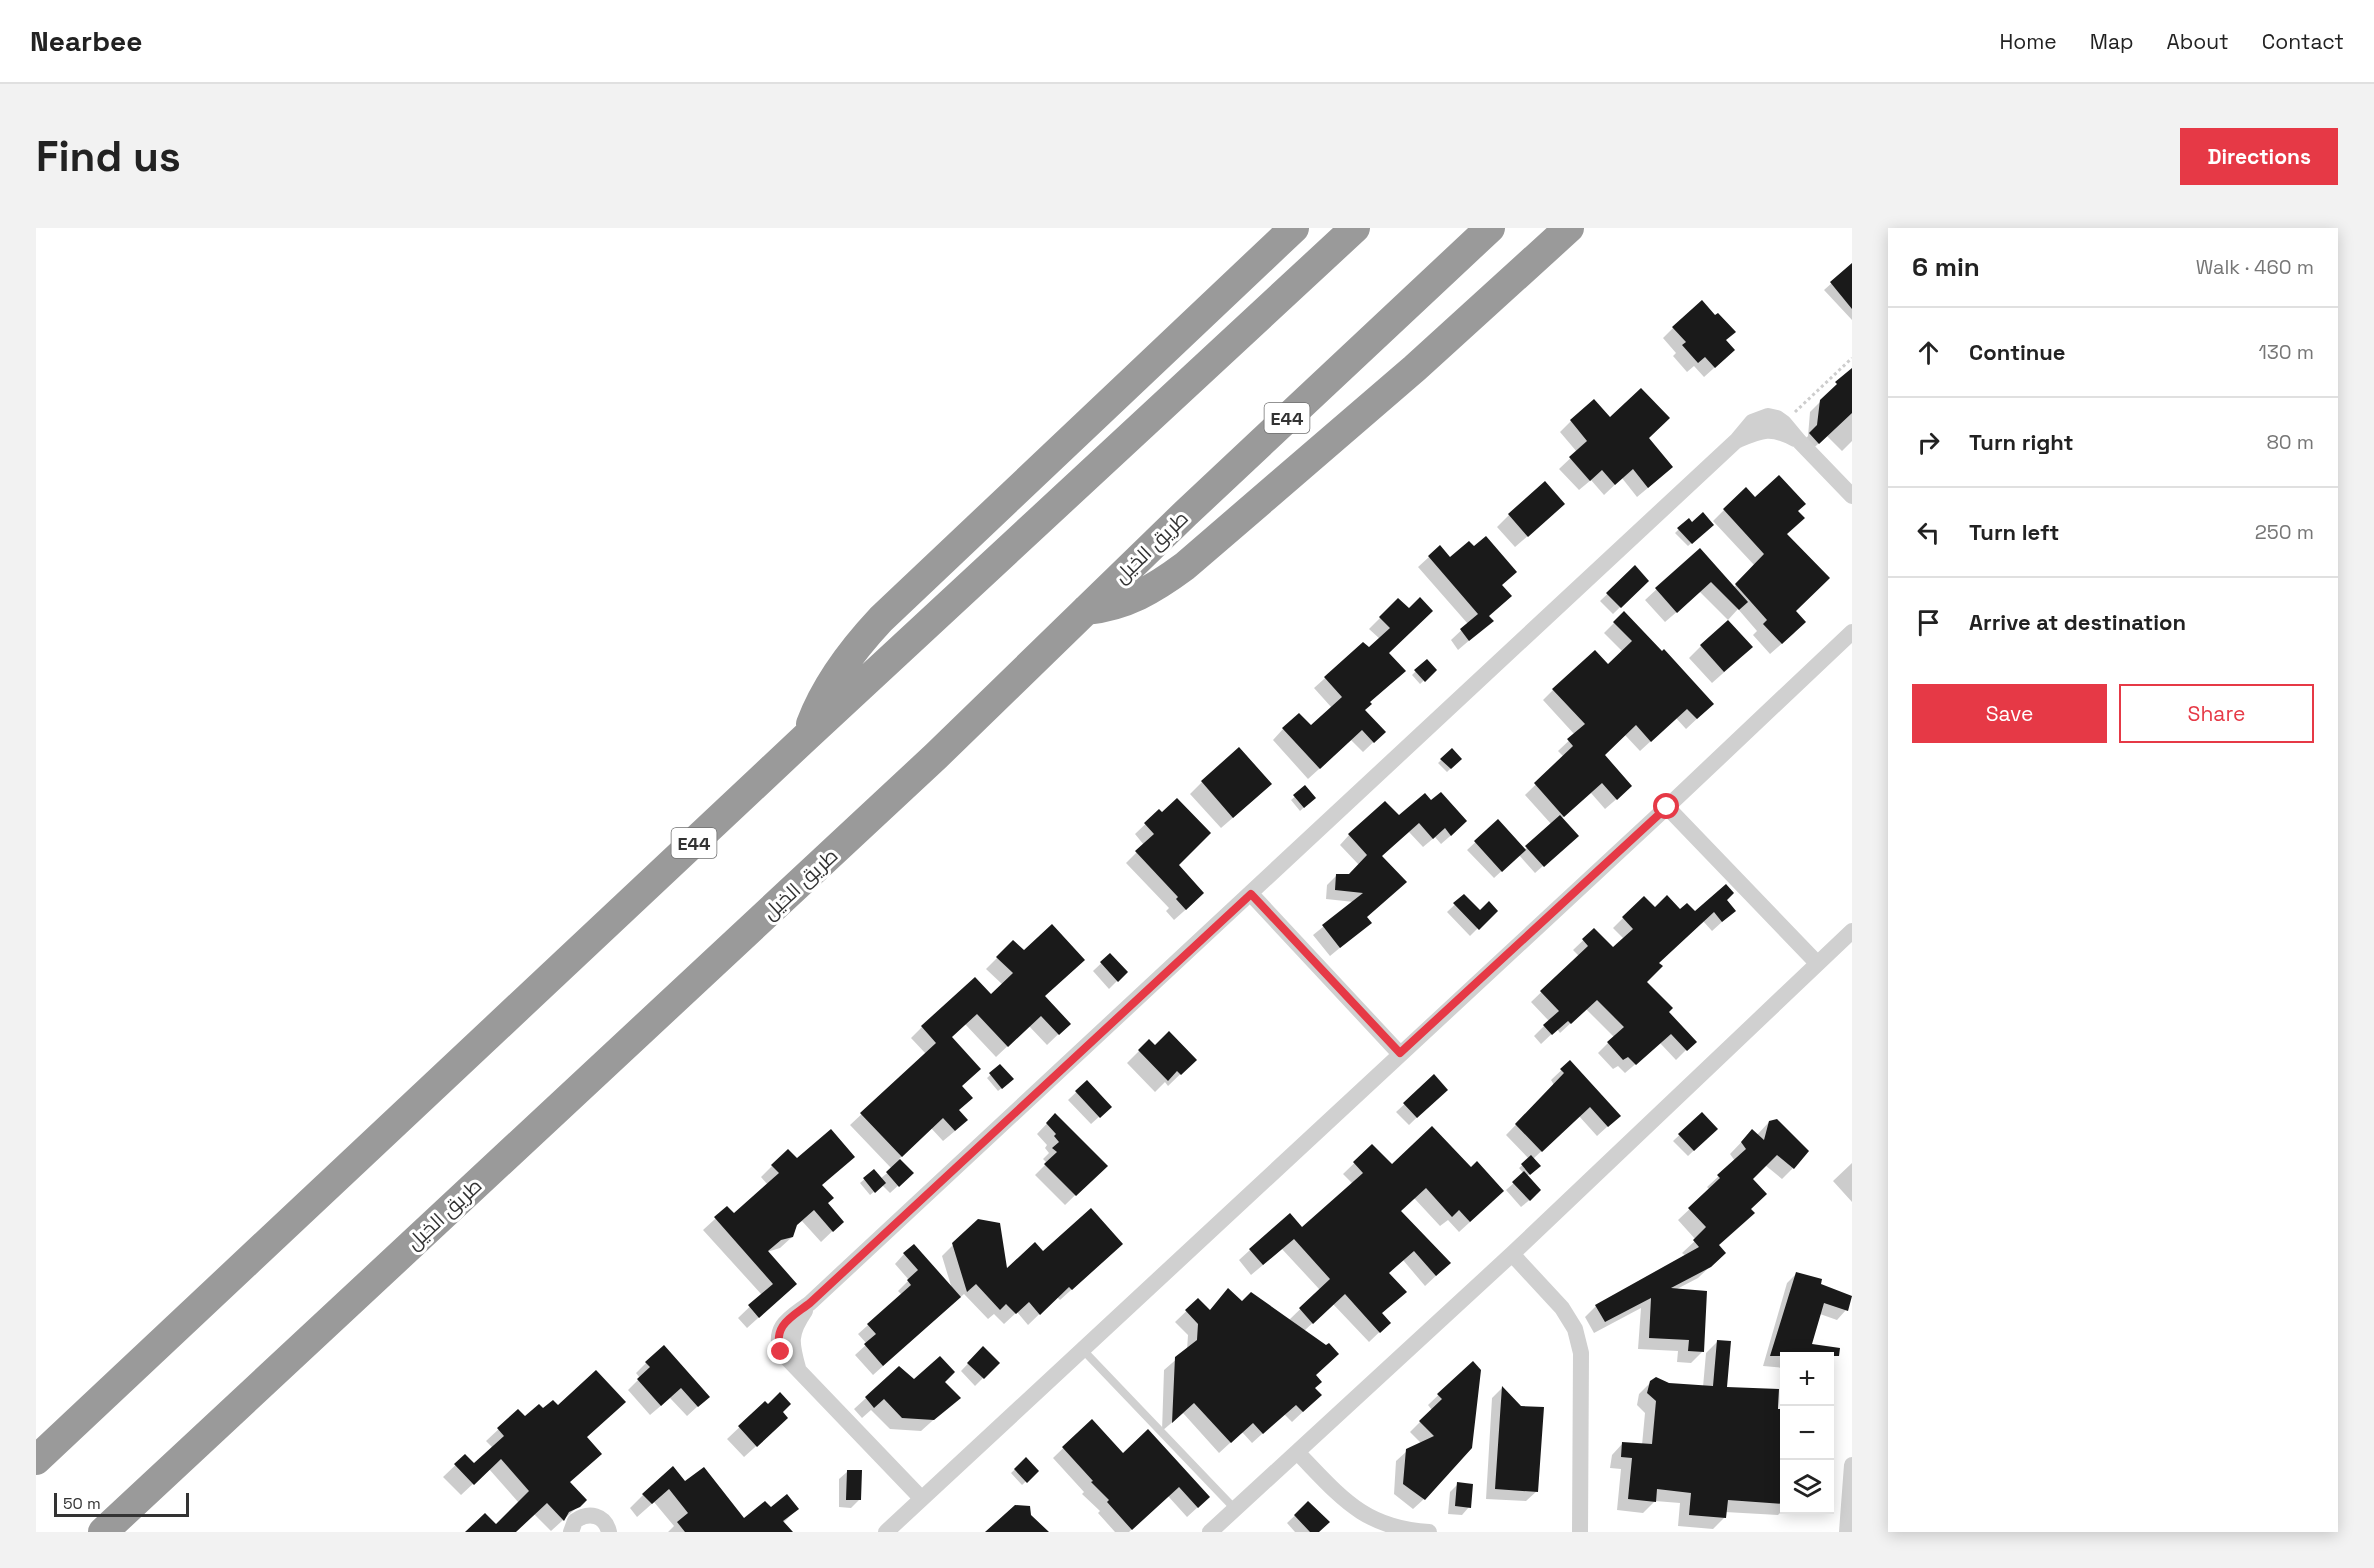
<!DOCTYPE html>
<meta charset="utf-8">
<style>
body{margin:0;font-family:"Space Grotesk",Cairo,sans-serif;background:#f2f2f2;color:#222}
.controls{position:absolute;right:18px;bottom:18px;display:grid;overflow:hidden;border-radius:0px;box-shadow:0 3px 15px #0003}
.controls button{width:54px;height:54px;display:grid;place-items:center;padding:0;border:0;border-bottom:2px solid #e0e0e0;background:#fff;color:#222;font:30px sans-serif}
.scale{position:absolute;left:18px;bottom:15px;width:135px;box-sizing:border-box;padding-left:6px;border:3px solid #333;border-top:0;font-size:16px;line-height:21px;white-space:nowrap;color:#333;-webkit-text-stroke:4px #fff;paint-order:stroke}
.stop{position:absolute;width:18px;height:18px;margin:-14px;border:4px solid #e63946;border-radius:50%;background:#fff}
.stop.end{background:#e63946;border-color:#fff;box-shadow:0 2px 6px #0008}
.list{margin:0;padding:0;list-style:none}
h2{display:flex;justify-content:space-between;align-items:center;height:78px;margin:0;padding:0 24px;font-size:26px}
h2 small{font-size:20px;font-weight:400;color:#767676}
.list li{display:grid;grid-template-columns:39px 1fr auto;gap:18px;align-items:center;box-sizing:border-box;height:90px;padding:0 24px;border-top:2px solid #e0e0e0}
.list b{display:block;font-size:22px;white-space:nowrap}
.list em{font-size:20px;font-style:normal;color:#767676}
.actions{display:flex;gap:12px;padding:18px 24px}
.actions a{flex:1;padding:14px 0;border:2px solid #e63946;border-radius:0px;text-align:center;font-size:21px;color:#e63946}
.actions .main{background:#e63946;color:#fff}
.icon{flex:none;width:33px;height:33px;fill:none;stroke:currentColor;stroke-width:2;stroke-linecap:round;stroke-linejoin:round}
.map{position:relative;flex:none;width:1816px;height:1304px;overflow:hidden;border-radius:0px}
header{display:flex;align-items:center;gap:36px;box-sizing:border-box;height:84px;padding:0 30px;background:#fff;border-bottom:2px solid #e0e0e0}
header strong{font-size:28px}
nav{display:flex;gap:33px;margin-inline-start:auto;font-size:21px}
.intro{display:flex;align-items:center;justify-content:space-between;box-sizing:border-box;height:144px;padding:0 36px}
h1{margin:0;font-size:42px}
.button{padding:15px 27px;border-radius:0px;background:#e63946;color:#fff;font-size:21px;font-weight:700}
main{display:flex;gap:36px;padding:0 36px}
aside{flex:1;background:#fff;border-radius:0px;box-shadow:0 3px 15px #0003}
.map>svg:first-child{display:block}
.shadow{fill:#0003}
.building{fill:#1a1a1a}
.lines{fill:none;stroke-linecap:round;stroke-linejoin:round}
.path{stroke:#cdcdcd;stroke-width:3;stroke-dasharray:3 3;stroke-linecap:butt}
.service{stroke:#d0d0d0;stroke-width:8}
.minor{stroke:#d0d0d0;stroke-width:16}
.motorway{stroke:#9a9a9a;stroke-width:30}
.route{stroke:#e63946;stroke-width:8}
.labels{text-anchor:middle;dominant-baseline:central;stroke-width:6;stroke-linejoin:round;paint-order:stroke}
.shield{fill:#fff;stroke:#707070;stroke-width:1.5}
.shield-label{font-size:18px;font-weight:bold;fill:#333}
.street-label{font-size:20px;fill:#333;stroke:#fff}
</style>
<header>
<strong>Nearbee</strong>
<nav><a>Home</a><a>Map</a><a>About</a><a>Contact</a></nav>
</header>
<div class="intro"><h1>Find us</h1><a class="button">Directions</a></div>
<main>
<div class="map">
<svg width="1816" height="1304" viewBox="0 0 1816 1304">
<rect width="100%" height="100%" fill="#fff"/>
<path class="shadow" d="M1816 37V92L1788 62Z
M1637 100 1689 112 1687 132 1668 149 1658 138 1651 144 1637 128 1640 125 1627 110Z
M1816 142V213L1806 223 1791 208 1772 225 1764 216 1772 208 1774 184Z
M1574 191 1611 211 1625 249 1601 269 1586 250 1568 267 1555 252 1543 262 1523 241 1541 224 1524 204 1535 193Z
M1719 271 1761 284 1750 306 1759 383 1758 405 1734 426 1717 407 1721 403 1702 381 1692 392 1664 364 1629 394 1609 372 1663 322 1697 360 1719 338 1677 293 1688 282Z
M1473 287 1515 288 1479 319 1461 299Z
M1652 292 1656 296 1673 300 1652 318 1639 305Z
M1404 319 1414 331 1465 358 1452 389 1456 393 1422 422 1415 412 1432 396 1382 339Z
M1599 340 1611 353 1577 386 1564 373Z
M1362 372 1333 475 1328 482 1348 504 1327 524 1315 512 1272 551 1237 512 1247 501 1275 499 1296 480 1278 460 1327 416 1332 421 1344 411 1333 401Z
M1588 385 1665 487 1650 501 1640 490 1604 523 1589 507 1567 527 1584 568 1569 581 1555 565 1525 591 1533 615 1499 645 1483 627 1458 650 1431 622 1462 593 1488 622 1516 597 1489 567 1528 529 1522 523 1539 507 1507 472 1517 462 1572 438 1587 424 1568 405Z
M1665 418 1703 431 1676 455 1653 430Z
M1390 433 1399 442 1384 456 1376 447Z
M1416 522 1424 531 1411 544 1402 535Z
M1166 554 1222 568 1185 600 1154 566Z
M1269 560 1278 570 1264 583 1255 572Z
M1389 567 1420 603 1405 616 1399 609 1387 619 1373 604 1345 628 1330 689 1334 695 1294 728 1277 707 1318 674 1290 671 1291 657 1301 647 1313 648 1323 637 1304 617 1313 607 1363 590Z
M1123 583 1156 676 1138 692 1130 683 1133 680 1090 635 1108 617 1099 606Z
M1428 668 1444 684 1460 682 1434 708 1411 684Z
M1689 672 1698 683 1676 703 1667 693 1622 735 1609 754 1631 784 1659 813 1640 832 1624 815 1589 845 1582 838 1577 841 1562 825 1578 809 1550 781 1524 805 1521 801 1505 816 1498 808 1513 793 1495 774 1543 728 1537 722 1558 702 1577 722 1588 711 1577 700 1587 690 1619 681 1659 685Z
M977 714 1008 768 1033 796 1011 817 993 798 960 829 929 796 914 809 925 859 919 903 907 913 895 900 863 931 876 945 854 965 846 957 834 967 824 955 838 943 844 951 856 941 814 897 890 826 875 810 886 799 955 769 967 757 950 741Z
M1074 727 1090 744 1073 761 1057 743Z
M1113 813 1118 819 1159 832 1132 858 1129 854 1119 864 1091 835Z
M1534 834 1572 898 1561 908 1543 888 1497 931 1503 938 1491 948 1496 970 1485 979 1470 962 1488 946 1483 940 1493 931 1470 907 1518 857 1515 852Z
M964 838 972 855 962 863 951 850Z
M1398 849 1402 869 1373 897 1360 884Z
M1051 854 1074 879 1055 896 1032 872Z
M1666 886 1680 901 1652 928 1637 913Z
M1019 887 1059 948 1029 977 999 947 1011 935 1007 931 1013 925 1009 920 1011 917 1001 906Z
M1733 894 1757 940 1746 951 1729 937 1715 951 1681 1018 1688 1025 1662 1050 1639 1062 1666 1124 1655 1135 1641 1134 1642 1123 1602 1121 1605 1080 1558 1105 1549 1089 1560 1078 1650 1028 1646 1025 1660 1012 1642 992 1674 962 1671 959 1699 933 1694 926 1716 903 1721 907Z
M1336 918 1356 938 1456 974 1423 1004 1412 992 1404 998 1378 970 1363 983 1403 1045 1389 1058 1367 1032 1351 1046 1369 1064 1345 1086 1353 1095 1333 1114 1297 1076 1268 1103 1279 1147 1277 1161 1273 1178 1256 1194 1248 1186 1216 1215 1206 1204 1183 1225 1147 1185 1126 1203 1128 1142 1151 1122 1152 1107 1139 1094 1162 1072 1173 1084 1182 1073 1206 1075 1253 1092 1284 1062 1246 1021 1215 1047 1203 1032 1214 1022 1266 1002 1317 956 1307 946Z
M1816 935V974L1797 953Z
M736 938 785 958 790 975 806 994 785 1014 766 993 759 998 756 1009 744 1020 731 1024 748 1067 711 1100 702 1090 726 1067 667 1002 691 980 698 987 732 957 725 949Z
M942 992 970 1043 1007 1025 1074 1027 1024 1072 1021 1069 992 1097 981 1084 968 1096 958 1086 952 1091 928 1066 837 1147 819 1127 831 1116 822 1106 866 1067 862 1063 873 1052 859 1036 868 1026 916 1061 906 1028Z
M1760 1046 1783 1057 1810 1082 1801 1092 1784 1086 1770 1128H1748V1140L1727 1138 1751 1055Z
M1681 1114 1689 1160 1740 1182H1748V1281L1742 1287 1689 1284 1688 1290 1677 1301 1642 1298 1644 1275 1619 1273 1607 1285 1581 1282 1585 1241 1574 1240 1576 1227 1587 1215 1606 1217 1609 1185 1601 1177 1603 1166 1615 1154 1667 1159 1670 1125Z
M947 1120 962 1135 939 1158 925 1143Z
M610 1135 672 1169 651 1188 634 1170 614 1187 592 1162 604 1150 600 1145Z
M1436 1135 1388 1271 1377 1281 1358 1266 1360 1233 1371 1223 1386 1216 1374 1204 1396 1182 1392 1177Z
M560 1144 588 1174 549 1210 564 1226 532 1255 549 1272 515 1303 498 1286 479 1304H431L449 1287 460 1298 483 1275 453 1241 425 1267 407 1249 429 1228 438 1237 457 1220 450 1213 482 1183 489 1191 503 1178 507 1182 517 1174 521 1179Z
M907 1154 922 1170 885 1203 854 1201 835 1182 826 1190 818 1181 830 1170Z
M1466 1160 1501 1263 1490 1273 1450 1271 1456 1170Z
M729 1175 745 1184 738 1202 708 1229 691 1211Z
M1055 1193 1087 1227 1112 1203 1162 1279 1151 1289 1132 1268 1093 1304H1079L1062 1285 1064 1283 1046 1266 1048 1264 1017 1230Z
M990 1231 1001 1243 986 1257 975 1245Z
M811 1244 823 1272 815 1280 803 1279V1251Z
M649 1255 708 1293 734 1281H761L747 1295 755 1304H632L638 1298 618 1274 601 1289 594 1280 607 1267Z
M1422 1256 1433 1279 1426 1287 1412 1286 1414 1264Z
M1272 1275 1282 1304H1259L1251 1295Z"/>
<path class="building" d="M1816 35V81L1794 54Z
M1666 72 1679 87 1682 85 1700 104 1690 112 1699 122 1679 140 1669 129 1662 135 1646 117 1650 114 1636 99Z
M1816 140V185L1783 216 1773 205 1781 197 1784 172 1801 156 1799 154Z
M1605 160 1634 190 1613 210 1637 239 1612 260 1597 241 1579 257 1566 242 1554 253 1533 229 1551 213 1534 192 1558 171 1574 189Z
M1743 247 1770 276 1762 283 1769 290 1751 306 1794 350 1760 383 1770 394 1746 416 1727 396 1731 392 1699 356 1728 326 1687 281 1710 259 1719 269Z
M1509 253 1529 276 1492 309 1472 286Z
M1667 284 1678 297 1656 316 1641 300 1653 290 1656 294Z
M1450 308 1481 344 1466 357 1476 368 1453 388 1458 393 1433 413 1424 401 1442 386 1392 328 1404 317 1414 329 1433 313 1438 318Z
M1664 320 1712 374 1703 382 1675 354 1641 385 1619 360Z
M1599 337 1613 353 1585 380 1570 365Z
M1384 369 1397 383 1353 425 1370 443 1334 474 1336 476 1329 482 1350 504 1338 515 1326 502 1284 541 1246 500 1263 485 1275 497 1306 469 1288 449 1327 414 1333 419 1354 400 1343 389 1362 370 1373 380Z
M1588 383 1626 423 1628 421 1678 476 1661 491 1651 481 1615 514 1600 497 1569 527 1596 558 1581 572 1566 555 1528 589 1498 555 1537 518 1531 511 1549 496 1516 461 1559 422 1572 436 1596 413 1577 394Z
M1692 392 1717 419 1688 444 1664 417Z
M1391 431 1401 442 1389 454 1378 442Z
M1203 519 1236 556 1197 590 1165 553Z
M1416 520 1426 531 1415 541 1404 531Z
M1269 557 1280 570 1268 580 1257 567Z
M1405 564 1431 593 1415 608 1409 600 1397 611 1383 595 1346 628 1371 654 1331 689 1336 695 1304 720 1286 697 1327 665 1299 662 1300 646H1313L1331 627 1312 606 1349 573 1363 587 1389 565 1395 572Z
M1141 570 1175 605 1143 637 1168 665 1150 682 1140 671 1142 669 1099 623 1118 606 1108 595 1123 581 1126 584Z
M1524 587 1543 608 1508 639 1489 618Z
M1462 591 1490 622 1466 644 1438 613Z
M1690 656 1698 665 1691 672 1700 683 1686 694 1678 684 1623 735 1627 738 1611 754 1637 780 1633 784 1661 814 1651 823 1635 806 1600 837 1592 829 1587 832 1571 814 1588 799 1561 772 1535 796 1532 793 1516 807 1507 797 1523 783 1504 763 1552 718 1546 711 1558 700 1577 719 1597 701 1586 689 1608 668 1619 679 1631 667 1644 681 1651 675 1659 683Z
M1428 666 1444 682 1453 673 1462 683 1443 702 1417 675Z
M1016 696 1049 732 1009 768 1035 796 1023 807 1005 788 972 819 941 786 916 809 945 841 926 858 937 870 923 882 932 892 919 903 907 890 866 929 824 885 900 815 885 798 939 749 955 766 977 745 960 729 977 712 988 722Z
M1074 725 1092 744 1082 754 1064 734Z
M1133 803 1161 832 1145 847 1141 843 1132 853 1102 822 1113 811 1119 817Z
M1534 832 1585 888 1572 899 1554 879 1506 924 1479 896 1528 845 1524 841Z
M964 836 978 851 966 861 953 845Z
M1398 846 1412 862 1381 890 1367 875Z
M1051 852 1076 879 1064 890 1039 863Z
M1666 884 1682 901 1658 923 1642 906Z
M1019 885 1072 938 1040 968 1008 936 1021 924 1016 920 1023 914 1018 908 1020 906 1010 895Z
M1741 891 1773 923 1758 941 1741 927 1717 951 1731 966 1715 981 1719 985 1683 1017 1690 1025 1675 1039 1635 1060 1671 1063 1668 1124 1652 1123 1653 1112 1613 1110 1615 1070 1569 1094 1559 1077 1663 1019 1657 1012 1670 999 1652 980 1684 950 1681 947 1710 921 1705 914 1716 901 1728 912 1733 893Z
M1396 898 1435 939 1441 933 1468 963 1434 994 1423 982 1416 989 1390 960 1365 983 1415 1035 1400 1048 1378 1023 1353 1045 1371 1064 1346 1085 1355 1095 1344 1105 1309 1066 1277 1096 1263 1080 1294 1051 1258 1011 1227 1037 1213 1021 1254 985 1266 999 1327 945 1317 934 1336 916 1356 936Z
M795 901 819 929 786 957 798 970 792 975 808 994 797 1004 778 982 761 997 757 1009 745 1012 732 1023 761 1056 723 1090 712 1077 737 1056 678 989 691 978 698 985 743 945 735 937 752 921 761 930Z
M1495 927 1505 938 1494 947 1485 936Z
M864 931 878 945 863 959 850 944Z
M838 941 850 955 839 965 827 950Z
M1488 943 1505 962 1494 973 1476 954Z
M1055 980 1087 1016 1036 1062 1033 1059 1004 1087 993 1074 980 1086 970 1076 964 1082 940 1056 931 1064 916 1015 942 991 964 995 971 1040 999 1014 1007 1023Z
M878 1016 925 1069 847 1138 828 1116 840 1106 831 1096 875 1057 871 1052 882 1042 867 1025Z
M1760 1044 1786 1051 1785 1056 1816 1068 1812 1083 1788 1075 1776 1116 1804 1120 1803 1128H1734Z
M1192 1060 1206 1073 1215 1064 1290 1117 1293 1115 1303 1126 1280 1147 1286 1154 1279 1160 1286 1167 1267 1184 1260 1177 1227 1206 1217 1195 1195 1215 1158 1175 1136 1195 1139 1129 1161 1112 1162 1096 1149 1082 1162 1070 1174 1082Z
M1681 1112 1695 1113 1691 1159 1743 1161 1742 1181H1749V1276L1692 1272 1690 1290 1653 1287 1655 1265 1621 1261 1620 1274 1592 1271 1596 1230 1585 1229 1586 1214 1616 1216 1620 1173 1611 1165 1614 1153 1620 1149 1633 1155 1677 1158Z
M628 1117 674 1169 662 1179 645 1160 625 1178 601 1151 614 1139 609 1134Z
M947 1118 964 1135 948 1151 931 1135Z
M904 1128 919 1144 909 1154 925 1170 898 1192 866 1190 848 1171 838 1180 829 1169 863 1138 878 1151Z
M1437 1133 1445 1142 1436 1220 1389 1272 1367 1256 1370 1221 1398 1208 1383 1193 1406 1171 1401 1166Z
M560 1142 590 1174 551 1209 566 1226 534 1254 551 1272 544 1279 533 1284 528 1293 511 1275 480 1304H429L449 1285 460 1296 493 1263 465 1231 438 1257 418 1236 429 1226 438 1235 468 1208 461 1200 482 1181 489 1188 503 1176 507 1180 517 1172 522 1177Z
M1466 1158 1485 1178 1508 1179 1502 1264 1459 1261Z
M744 1164 755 1176 747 1184 752 1190 721 1219 702 1198 729 1173 732 1176Z
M1056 1191 1087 1225 1112 1201 1174 1269 1162 1280 1143 1259 1096 1302 1071 1274 1073 1272 1055 1254 1057 1253 1026 1219Z
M990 1229 1003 1243 991 1255 978 1241Z
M637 1238 649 1253 668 1239 708 1290 729 1273 735 1279 751 1266 763 1281 747 1293 757 1304H649L641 1294 652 1285 633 1261 616 1276 606 1266Z
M811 1242H826L825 1272H810Z
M1421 1254 1437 1256 1435 1280 1419 1278Z
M1272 1273 1294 1294 1283 1304H1274L1258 1287Z
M979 1277 994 1278 995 1287 1013 1304H949Z"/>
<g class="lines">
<path class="path" d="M1759 184 1816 130"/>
<path class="service" d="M1046 1121 1199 1281"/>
<path class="minor" d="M1702 212C1726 202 1735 198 1759 211
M1631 579 1781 735
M1215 666 1364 826
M1476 1026 1526 1080 1539 1101 1545 1125 1544 1304
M762 1140C755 1115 753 1106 769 1083
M1261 1224C1304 1268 1327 1300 1393 1304
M885 1270 745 1124C736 1097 756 1089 774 1075L1701 212 1716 194 1732 188 1741 190 1748 195 1763 213 1816 268
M535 1304 539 1293C553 1283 569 1287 573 1304
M850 1304 1631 579 1816 404
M1174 1304 1476 1026 1816 703
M1811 1304 1816 1237"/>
<path class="motorway" d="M1050 382C1090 378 1118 361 1149 338L1379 140 1533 0
M775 496C790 456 816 422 845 391L1258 0
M0 1232 770 509 1319 0
M67 1304 900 528 1149 286 1454 0"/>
</g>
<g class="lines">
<path class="route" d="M745 1124C736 1097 756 1089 774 1075L1215 666 1364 825 1631 579"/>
</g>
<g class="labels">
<g class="shield">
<rect x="1228.5" y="175" width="45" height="30" rx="4.5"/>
<rect x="635.5" y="600" width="45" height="30" rx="4.5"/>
</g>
<g class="shield-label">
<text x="1251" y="190">E44</text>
<text x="658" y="615">E44</text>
</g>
<g class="street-label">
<text transform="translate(1115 319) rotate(-44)">طريق الخيل</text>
<text transform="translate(764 656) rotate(-43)">طريق الخيل</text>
<text transform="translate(408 986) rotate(-43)">طريق الخيل</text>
</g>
</g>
</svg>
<div class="controls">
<button>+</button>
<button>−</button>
<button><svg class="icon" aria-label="layers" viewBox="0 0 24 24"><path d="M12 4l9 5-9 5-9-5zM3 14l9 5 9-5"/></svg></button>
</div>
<div class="scale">50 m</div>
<div class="stop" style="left:1631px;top:579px"></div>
<div class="stop end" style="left:745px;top:1124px"></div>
</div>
<aside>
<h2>6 min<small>Walk · 460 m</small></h2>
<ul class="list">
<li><svg class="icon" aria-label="ahead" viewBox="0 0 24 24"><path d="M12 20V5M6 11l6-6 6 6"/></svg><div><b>Continue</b></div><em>130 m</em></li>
<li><svg class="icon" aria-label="right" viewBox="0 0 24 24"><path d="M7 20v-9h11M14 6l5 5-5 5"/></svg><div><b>Turn right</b></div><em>80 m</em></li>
<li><svg class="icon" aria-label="left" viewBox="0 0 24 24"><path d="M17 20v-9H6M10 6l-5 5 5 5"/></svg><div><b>Turn left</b></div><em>250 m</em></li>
<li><svg class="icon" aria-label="arrive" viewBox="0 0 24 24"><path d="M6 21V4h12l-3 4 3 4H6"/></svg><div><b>Arrive at destination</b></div></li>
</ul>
<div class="actions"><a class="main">Save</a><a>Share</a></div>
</aside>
</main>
